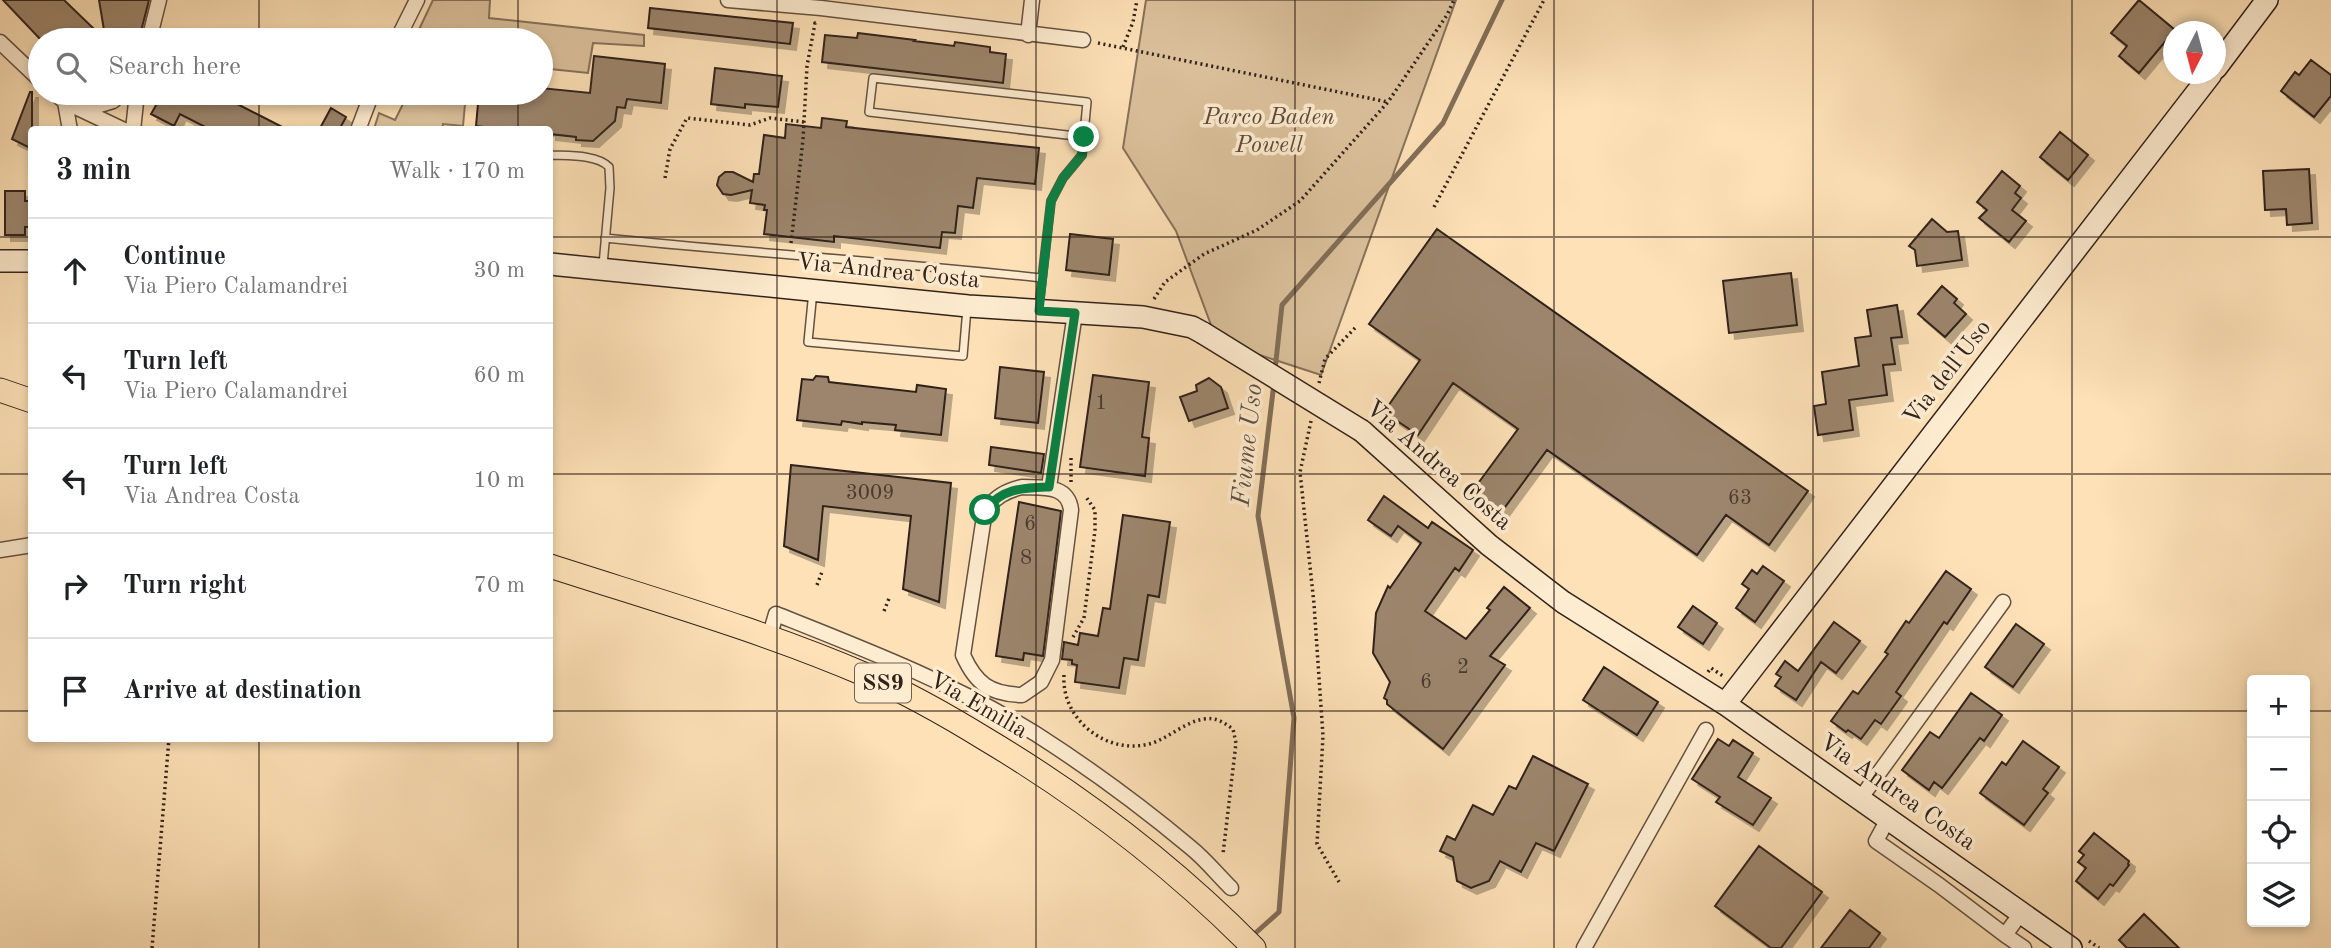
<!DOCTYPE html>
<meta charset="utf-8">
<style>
body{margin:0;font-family:"Old Standard TT",serif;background:#f6f6f6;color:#202124}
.controls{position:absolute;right:21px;bottom:21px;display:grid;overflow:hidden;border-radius:7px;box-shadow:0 4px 10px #0003}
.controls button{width:63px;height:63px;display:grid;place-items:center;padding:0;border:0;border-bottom:2px solid #e0e0e0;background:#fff;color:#202124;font:35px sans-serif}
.compass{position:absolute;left:2163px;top:21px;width:63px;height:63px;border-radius:50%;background:#fff;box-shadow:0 4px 10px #0003;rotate:186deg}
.stop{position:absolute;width:21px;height:21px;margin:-16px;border:5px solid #0b8043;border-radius:50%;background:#fff}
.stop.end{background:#0b8043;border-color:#fff;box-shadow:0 2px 7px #0008}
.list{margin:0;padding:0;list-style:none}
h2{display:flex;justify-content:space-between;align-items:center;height:91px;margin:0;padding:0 28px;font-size:30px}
h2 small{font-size:23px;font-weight:400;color:#757577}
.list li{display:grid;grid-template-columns:46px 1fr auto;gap:21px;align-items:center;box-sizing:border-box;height:105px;padding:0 28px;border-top:2px solid #e0e0e0}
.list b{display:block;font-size:26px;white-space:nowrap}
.list p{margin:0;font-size:23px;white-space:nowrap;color:#757577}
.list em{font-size:23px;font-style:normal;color:#757577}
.icon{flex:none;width:38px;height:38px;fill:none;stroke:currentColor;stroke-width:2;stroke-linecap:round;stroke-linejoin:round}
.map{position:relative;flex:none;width:2331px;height:948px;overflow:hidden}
.search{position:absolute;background:#fff;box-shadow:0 4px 10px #0003;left:28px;top:28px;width:525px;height:77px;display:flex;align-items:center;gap:18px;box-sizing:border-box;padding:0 24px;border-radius:38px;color:#757577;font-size:26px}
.panel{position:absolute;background:#fff;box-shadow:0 4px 10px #0003;left:28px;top:126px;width:525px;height:616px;border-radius:7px}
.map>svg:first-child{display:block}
.green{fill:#dbc19c;stroke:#86725b;stroke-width:2}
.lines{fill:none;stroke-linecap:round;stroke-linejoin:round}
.stream{stroke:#826e58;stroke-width:5}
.building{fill:#9c856c;stroke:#31221a;stroke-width:2;filter:url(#shadow)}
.lane-casing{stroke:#645241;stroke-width:10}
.street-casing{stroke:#645241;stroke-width:17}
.secondary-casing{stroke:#31221a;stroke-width:24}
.primary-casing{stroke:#31221a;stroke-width:25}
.path{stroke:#31221a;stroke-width:3.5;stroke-dasharray:2 3.5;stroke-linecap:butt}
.lane{stroke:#feecd0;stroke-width:7}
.street{stroke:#feecd0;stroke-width:14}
.secondary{stroke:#feecd0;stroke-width:21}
.primary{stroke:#fee1b7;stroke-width:23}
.secondary-bridge-casing{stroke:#31221a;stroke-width:24;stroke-linecap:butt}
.secondary-bridge{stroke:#feecd0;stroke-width:21}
.route{stroke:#0b8043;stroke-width:9}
.grid{fill:none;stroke:#31221a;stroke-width:2;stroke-opacity:0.55}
.labels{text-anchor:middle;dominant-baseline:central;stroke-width:7;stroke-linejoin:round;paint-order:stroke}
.number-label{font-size:21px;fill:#4c3b2e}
.shield{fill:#feecd0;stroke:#6e5f51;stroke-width:2}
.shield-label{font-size:23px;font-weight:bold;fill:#31221a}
.park-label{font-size:24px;font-style:italic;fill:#5c4a3a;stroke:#feecd0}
.street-label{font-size:24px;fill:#31221a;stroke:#feecd0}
.water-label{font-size:26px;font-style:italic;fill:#604e3e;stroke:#feecd0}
</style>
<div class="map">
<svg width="2331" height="948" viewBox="0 0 2331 948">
<defs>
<filter id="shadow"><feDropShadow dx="6" dy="6" stdDeviation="0" flood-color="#0004"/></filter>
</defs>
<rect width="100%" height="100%" fill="#fee1b7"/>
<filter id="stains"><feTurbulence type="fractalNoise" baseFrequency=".00286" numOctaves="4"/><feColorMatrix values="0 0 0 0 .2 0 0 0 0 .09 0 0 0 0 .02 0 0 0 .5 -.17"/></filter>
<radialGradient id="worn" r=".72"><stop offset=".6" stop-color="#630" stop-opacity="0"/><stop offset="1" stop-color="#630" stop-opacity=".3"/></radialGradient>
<path class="green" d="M433 0H490L489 18 644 35V46L593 43 588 73 541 68V40H414Z
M1146 0H1456L1321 375 1217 341 1176 231 1123 148Z
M401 93H466L463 126 443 124 442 129H374L379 113 395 120 407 96Z"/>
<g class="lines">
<path class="stream" d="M1275 370 1282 305 1443 123 1502 0
M1251 937 1279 912 1294 718 1258 516 1274 383"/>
</g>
<path class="building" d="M3 0H64L93 28 81 40H41Z
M99 0H149L139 39 105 36Z
M2139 0 2175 30 2139 73 2119 56 2127 46 2111 33Z
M650 8 793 23 790 44 648 28Z
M858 33 915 40 914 41 954 46 955 42 990 47V52L1006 54 1003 83 822 62 825 35 857 38Z
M594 56 665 64 661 103 627 99 625 108 617 107 615 121 593 141 576 140V137L550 134V130H505L476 126 479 93H541V88L590 93Z
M2311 60 2331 75V96L2314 117 2281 91 2295 72 2299 75Z
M715 68 782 76 778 107 745 104V108L711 104Z
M30 92H32V149L12 139Z
M163 93H216L288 130H211L180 114 174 126 151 114Z
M331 108 346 117 339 130H319Z
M822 118 847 121 846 127 1039 148 1035 184 977 178 973 208 958 206 955 233 942 232 940 248 834 236V242L764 234 767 210H764L765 205 750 203 752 190 731 195 723 194 717 185 719 177 725 172H733L753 182 754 174H759L764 135 785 138 786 124 821 128Z
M2060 132 2088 155 2068 180 2040 157Z
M2309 169 2312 223 2287 225 2286 209 2265 210 2263 171Z
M2002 171 2020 186 2015 193 2021 198 2012 210 2026 221 2009 242 1979 218 1987 210 1977 202Z
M5 191H25V201H32V227H25V235H5Z
M1932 219 1947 232 1958 231 1962 260 1917 266 1915 250 1909 246Z
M1437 229 1808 491 1769 545 1726 515 1697 555 1547 450 1500 514 1471 493 1518 429 1453 383 1418 435 1384 412 1420 360 1369 324Z
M1070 234 1113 239 1109 275 1066 270Z
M1791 273 1797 325 1729 333 1723 281Z
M1942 286 1957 299 1954 303 1966 314 1945 337 1918 314Z
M1897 305 1902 337 1891 338 1895 364 1883 365 1887 395 1849 400 1853 430 1818 435 1814 406 1826 404 1822 372 1859 366 1855 338 1871 336 1867 310Z
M1000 367 1044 372 1038 423 995 418Z
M1093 375 1149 382 1142 437 1149 438 1145 476 1080 467Z
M816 376 828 377 829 382 916 392 917 385 946 389 941 435 895 430 896 425 862 422V424L842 421 841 425 797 420 802 379 813 380Z
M1209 378 1221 387 1228 408 1189 421 1180 397 1197 391 1196 385Z
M991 447 1044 454 1041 473 989 465Z
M791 465 951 483 939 602 903 589 911 516 823 506 818 560 784 546Z
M1384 496 1428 528 1432 522 1473 550 1459 571 1455 568 1425 611 1466 639 1490 610 1487 608 1504 587 1530 608 1490 656 1505 665 1443 749 1387 704V700L1384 698 1390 682 1373 653 1376 613 1388 586 1390 588 1421 543 1398 526 1391 536 1368 520Z
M1019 502 1061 511 1043 656 1024 653 1023 660 996 656Z
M1123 515 1170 522 1159 597 1148 595 1138 660 1124 658 1119 688 1075 682 1077 665 1072 664V660L1062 659 1064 642 1078 645 1080 633 1098 636 1103 608 1110 609Z
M1763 566 1784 581 1755 622 1736 608 1749 589 1742 584 1752 570 1757 574Z
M1946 571 1971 589 1947 624 1944 622 1896 692 1901 696 1881 724 1875 720 1861 739 1848 730 1846 732 1831 721 1853 691 1858 694 1888 654 1885 652 1906 621 1909 623Z
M1693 606 1717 623 1703 644 1678 627Z
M1834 622 1860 641 1836 673 1821 662 1796 700 1775 686 1781 677 1776 674 1785 661 1798 671Z
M2016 624 2044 644 2013 687 1985 667Z
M1604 667 1658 702 1637 735 1583 700Z
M1971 693 2002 715 1984 741 1980 738 1942 788 1934 782 1929 790 1902 770 1930 732 1939 738Z
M1718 739 1729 746 1733 740 1753 753 1738 777 1771 798 1753 825 1716 802 1720 797 1692 779Z
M2023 741 2059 767 2043 789 2048 793 2024 825 1980 793 2002 762 2006 765Z
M1533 756 1588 784 1554 851 1536 843 1521 872 1500 861 1489 881 1471 888 1457 881 1453 857 1440 851 1447 836 1455 840 1473 805 1493 815 1509 786 1516 789Z
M2094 833 2129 861 2128 864 2129 865 2113 886 2110 884 2098 899 2076 881 2086 868 2078 862 2084 855 2079 851Z
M1759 846 1822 892 1781 948H1771L1715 906Z
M1850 910 1880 933 1869 948H1821Z
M2144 914 2179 948H2127L2119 940Z"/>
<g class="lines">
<g class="lane-casing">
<path id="lane" d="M550 155C566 156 597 154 609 167L610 188 603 265
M605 238C750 253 896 262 1041 278
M813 291 808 342 963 356 967 308
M1039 306 1051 201 1063 178 1082 155 1087 102 873 78 869 112 1084 137"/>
</g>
<g class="street-casing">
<path id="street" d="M728 0 821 8 1083 40
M1028 35 1032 0
M149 40 159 0
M397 40 417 0
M0 42 40 80
M55 93 65 102 124 130
M65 102 70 130
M83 110 113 101 122 93
M133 130 137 93
M358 130 372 93
M1022 487C1042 488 1068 484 1071 510L1052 660 1041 682 1022 695C990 694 976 684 963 655L985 510C996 497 1005 491 1022 487Z
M1049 487 1075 313
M0 550 32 545
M769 638 776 614C864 649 955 684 1036 734 1089 768 1141 806 1190 847 1205 859 1217 874 1231 888
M1860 799 2003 602
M1888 819 1876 841 1939 885 2005 935 2021 913
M2005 935 2024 948
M1584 948 1706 730"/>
</g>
<g class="secondary-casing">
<path id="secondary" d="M2216 68 2267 0
M0 261H32
M550 264 968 306 1143 317 1192 327 1203 333
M1362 431 1489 545 1563 602 1725 704 2071 948
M1725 704 2211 74"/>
</g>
<g class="primary-casing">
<path id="primary" d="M0 390 32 401
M550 566C655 600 764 631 866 675 908 693 948 716 987 740 1084 798 1174 867 1254 948"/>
</g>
<path class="path" d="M1098 43 1388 102
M1123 47 1133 22 1137 0
M665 178 670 149 687 118 750 125 770 118 804 122
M1434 207 1544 0
M791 243 803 140 807 66 815 23 817 24
M1154 299 1165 282 1204 254 1257 230 1300 201 1388 102 1447 15 1454 0
M1319 383 1325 359 1355 328
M1311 421 1300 472 1314 604 1323 736 1317 844 1339 882
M1071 458V482
M817 585 822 572
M884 611 890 596
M1073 637 1084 618 1095 530V510L1086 497
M1708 672 1711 668 1723 676
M1064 675C1061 719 1106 755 1149 744 1168 739 1184 722 1204 719 1216 717 1223 722 1233 729L1236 743 1223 854
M2089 941 2099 948
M152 948 169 738"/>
<use href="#lane" class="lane"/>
<use href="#street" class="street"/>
<use href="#secondary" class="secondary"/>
<use href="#primary" class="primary"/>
<g class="secondary-bridge-casing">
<path id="secondary-bridge" d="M1203 333 1362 431"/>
</g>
<use href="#secondary-bridge" class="secondary-bridge"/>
</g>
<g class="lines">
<path class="route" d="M985 510C1003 488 1022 488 1049 487L1075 313 1039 311 1051 201 1063 178 1082 155 1084 137"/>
</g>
<path class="grid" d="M259 0V40M518 0V40M777 0V948M1036 0V948M1295 0V948M1554 0V948M1813 0V948M2072 0V948M259 93V130M518 93V130M0 237H32M550 237H2331M0 474H32M550 474H2331M0 711H32M550 711H2252M2305 711H2331M259 738V948M518 738V948"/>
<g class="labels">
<g class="number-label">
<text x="1101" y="403">1</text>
<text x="870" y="493">3009</text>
<text x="1740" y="498">63</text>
<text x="1030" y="524">6</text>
<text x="1026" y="558">8</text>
<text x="1463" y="667">2</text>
<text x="1426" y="682">6</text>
</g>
<rect class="shield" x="855" y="663.5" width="56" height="39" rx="5"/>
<g class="shield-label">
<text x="883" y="683">SS9</text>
</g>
<g class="park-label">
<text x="1269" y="118">Parco Baden<tspan x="1269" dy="28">Powell</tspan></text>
</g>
<g class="street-label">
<text transform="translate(888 272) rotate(6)">Via Andrea Costa</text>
<text transform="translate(1948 373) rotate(-52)">Via dell'Uso</text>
<text transform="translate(1438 466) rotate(41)">Via Andrea Costa</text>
<text transform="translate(978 706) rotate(30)">Via Emilia</text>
<text transform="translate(1897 793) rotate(35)">Via Andrea Costa</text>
</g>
<g class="water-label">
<text transform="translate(1248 445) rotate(-84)">Fiume Uso</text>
</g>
</g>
<rect width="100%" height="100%" filter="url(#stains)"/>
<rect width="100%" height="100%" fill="url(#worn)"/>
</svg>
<div class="controls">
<button>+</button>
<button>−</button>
<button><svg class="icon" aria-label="locate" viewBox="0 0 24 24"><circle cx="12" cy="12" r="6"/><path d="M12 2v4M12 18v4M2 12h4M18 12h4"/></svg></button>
<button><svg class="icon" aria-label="layers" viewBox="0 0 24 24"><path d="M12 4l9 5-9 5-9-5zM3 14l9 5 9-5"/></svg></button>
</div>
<svg class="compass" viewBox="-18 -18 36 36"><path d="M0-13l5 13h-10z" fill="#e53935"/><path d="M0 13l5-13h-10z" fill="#757577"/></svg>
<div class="stop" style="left:985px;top:510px"></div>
<div class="stop end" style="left:1084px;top:137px"></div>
<div class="search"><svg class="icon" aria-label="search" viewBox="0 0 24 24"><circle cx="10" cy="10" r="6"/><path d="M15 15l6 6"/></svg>Search here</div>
<section class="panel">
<h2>3 min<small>Walk · 170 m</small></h2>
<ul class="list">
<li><svg class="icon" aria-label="ahead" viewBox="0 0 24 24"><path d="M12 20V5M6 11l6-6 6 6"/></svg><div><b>Continue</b><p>Via Piero Calamandrei</p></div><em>30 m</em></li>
<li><svg class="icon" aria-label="left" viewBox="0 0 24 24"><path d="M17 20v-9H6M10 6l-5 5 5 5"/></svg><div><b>Turn left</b><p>Via Piero Calamandrei</p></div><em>60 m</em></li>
<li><svg class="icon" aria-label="left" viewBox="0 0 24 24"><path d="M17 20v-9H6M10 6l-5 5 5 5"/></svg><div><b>Turn left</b><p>Via Andrea Costa</p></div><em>10 m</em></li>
<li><svg class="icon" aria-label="right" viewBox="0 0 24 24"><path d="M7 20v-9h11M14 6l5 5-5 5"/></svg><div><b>Turn right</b></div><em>70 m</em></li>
<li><svg class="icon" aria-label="arrive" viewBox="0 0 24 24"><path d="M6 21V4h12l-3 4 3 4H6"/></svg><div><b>Arrive at destination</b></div></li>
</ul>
</section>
</div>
